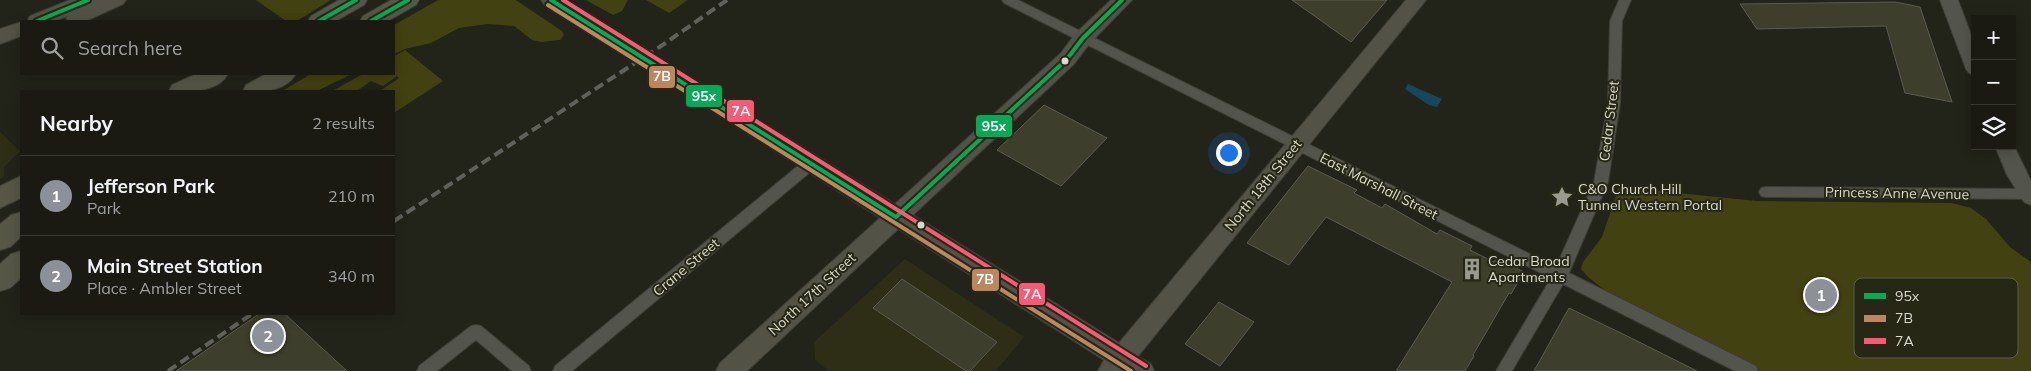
<!DOCTYPE html>
<meta charset="utf-8">
<style>
body{margin:0;font-family:Mulish,sans-serif;background:#272721;color:#f1f3f6}
.controls{position:absolute;right:15px;top:15px;display:grid;overflow:hidden;border-radius:0px;box-shadow:0 2px 12px #0003}
.controls button{width:45px;height:45px;display:grid;place-items:center;padding:0;border:0;border-bottom:1px solid #383833;background:#1a1a13;color:#f1f3f6;font:25px sans-serif}
.you{position:absolute;left:1228px;top:152px;width:18px;height:18px;margin:-12px;border:4px solid #fff;border-radius:50%;background:#1a73e8;box-shadow:0 0 0 8px #1a73e833}
.badge{display:grid;place-items:center;width:32px;height:32px;border-radius:50%;background:#8c9099;color:#fff;font-size:16px;font-weight:700}
.pin{position:absolute;translate:-50% -50%;border:2px solid #fff;box-shadow:0 1px 5px #0006}
.list{margin:0;padding:0;list-style:none}
h2{display:flex;justify-content:space-between;align-items:center;height:65px;margin:0;padding:0 20px;font-size:21px}
h2 small{font-size:16px;font-weight:400;color:#9fa1a0}
.list li{display:grid;grid-template-columns:32px 1fr auto;gap:15px;align-items:center;box-sizing:border-box;height:80px;padding:0 20px;border-top:1px solid #383833}
.list b{display:block;font-size:19px;white-space:nowrap}
.list p{margin:0;font-size:16px;white-space:nowrap;color:#9fa1a0}
.list em{font-size:16px;font-style:normal;color:#9fa1a0}
.icon{flex:none;width:28px;height:28px;fill:none;stroke:currentColor;stroke-width:2;stroke-linecap:round;stroke-linejoin:round}
.map{position:relative;flex:none;width:2031px;height:371px;overflow:hidden}
.search{position:absolute;background:#1a1a13;box-shadow:0 2px 12px #0003;left:20px;top:20px;width:375px;height:55px;display:flex;align-items:center;gap:12px;box-sizing:border-box;padding:0 18px;border-radius:0px;color:#9fa1a0;font-size:19px}
.panel{position:absolute;background:#1a1a13;box-shadow:0 2px 12px #0003;left:20px;top:90px;width:375px;height:225px;border-radius:0px}
.map>svg:first-child{display:block}
.built{fill:#2e2e17}
.green{fill:#414111}
.water{fill:#16485d}
.building{fill:#3e3e2c;stroke:#5a5b52}
.lines{fill:none;stroke-linecap:round;stroke-linejoin:round}
.street-casing{stroke:#3c3d35;stroke-width:2}
.secondary-casing{stroke:#3c3d35;stroke-width:2}
.primary-casing{stroke:#3c3d35;stroke-width:2}
.highway-casing{stroke:#3c3d35;stroke-width:2}
.street{fill:#53544b;fill-rule:evenodd}
.secondary{fill:#53544b;fill-rule:evenodd}
.primary{fill:#525346;fill-rule:evenodd}
.highway{fill:#575748;fill-rule:evenodd}
.rail{stroke:#61615b;stroke-width:4;stroke-dasharray:10 5;stroke-linecap:butt}
.bus-1-casing{stroke:#262715;stroke-width:8}
.bus-2-casing{stroke:#262715;stroke-width:8}
.bus-3-casing{stroke:#262715;stroke-width:8}
.bus-1{stroke:#06aa56;stroke-width:4}
.bus-2{stroke:#bb8660;stroke-width:4}
.bus-3{stroke:#f75a77;stroke-width:4}
.bus-dot{fill:#dadbcf;stroke:#262715;stroke-width:2}
.labels{text-anchor:middle;dominant-baseline:central;stroke-width:4;stroke-linejoin:round;paint-order:stroke}
.street-label{font-size:14px;fill:#dadbcf;stroke:#262715}
.poi-label{font-size:14px;fill:#dadbcf;stroke:#262715;text-anchor:start}
.key{fill:#262715;stroke:#5c5d4d;stroke-width:1}
.key-label{font-size:14px;fill:#dadbcf}
.line-badge{stroke:#262715;stroke-width:2}
.badge-label{font-size:14px;text-anchor:middle;font-weight:bold;fill:#fff}
</style>
<div class="map">
<svg width="2031" height="371" viewBox="0 0 2031 371">
<rect width="100%" height="100%" fill="#222319"/>
<path class="built" d="M0 132 20 151 4 167V177L0 179Z
M905 259 1024 337 996 371H829L815 360 814 342Z"/>
<path class="green" d="M256 0H331L297 21H286Z
M438 0H516L562 31 564 35 560 40 541 42 532 40 514 26 488 24 459 28 431 43 405 49 394 54V25Z
M586 0H628L622 11 613 15Z
M646 0H688L669 13Z
M405 50 443 81 394 113V91H380L399 78 397 76 383 86 371 81 357 91H332L363 74H394V56Z
M311 74H352L317 91H282Z
M1619 187 1757 201 1952 203 1971 208 1986 219 2010 247 2031 262V371H1750L1635 314 1588 277 1581 269 1583 262 1602 237Z"/>
<path class="water" d="M1408 84 1442 99 1437 107 1429 105 1405 89Z"/>
<path class="building" d="M1292 0H1387L1351 42Z
M1895 2 1920 7 1952 102 1905 93 1886 26 1757 29 1740 4Z
M1044 105 1107 138 1061 186 997 150Z
M1308 166 1357 190 1354 193 1382 208 1385 204 1437 234 1440 230 1472 246 1470 250 1494 262 1496 258 1524 272 1511 294 1509 293 1473 355 1474 356 1465 371H1396L1452 282 1326 217 1289 265 1247 243Z
M902 279 997 342 970 371H966L873 308Z
M1219 302 1254 322 1220 366 1185 344Z
M1569 308 1629 337 1697 371H1534Z
M259 314H285L347 371H176Z"/>
<g class="lines">
<g class="street-casing">
<path id="street" d="M1002 0H1018L1556 267 1594 182 1608 103 1610 21 1619 0H1631L1622 21 1620 103 1608 182 1569 273 1756 366 1758 371H1735L1563 284 1512 371H1496L1551 278 1004 3Z
M810 159 815 160 817 164 815 168 572 371H553L555 366 805 160Z
M1766 187 2029 189H2031V199L1766 197 1761 196 1759 192 1761 188Z
M476 325 481 326 529 366 531 371H512L476 340 437 371H417L419 366 471 326Z"/>
</g>
<g class="secondary-casing">
<path id="secondary" d="M1940 0H1958L1975 45V75L1969 73 1966 69Z
M2012 142 2031 181V205L2024 202 2007 175 1995 146H2012Z
M1122 348 1151 364 1154 371C1138 371 1119 371 1111 358L1114 351Z"/>
</g>
<g class="primary-casing">
<path id="primary" d="M70 0H126L123 4 86 21H68L66 18 68 16 54 21H27L30 16Z
M541 0H565L895 204 1060 54 1076 33 1111 0H1132L1090 43 1074 64 913 215 1119 343 1406 0H1426L1126 371H1098L1104 360 898 229 747 371H716L720 363 880 218 544 4Z
M21 22V36L0 44V29Z"/>
</g>
<g class="highway-casing">
<path id="highway" d="M339 0H367L364 5 336 21H308L311 16Z
M391 0H419L416 5 388 21H360L363 16Z
M196 74H228C216 94 189 91 169 91L172 85Z
M266 74H296C284 93 263 91 243 91L246 85Z
M21 176V198L0 208V186Z
M21 212V237L10 247 0 250V224L11 215Z
M21 251V278L10 288 0 291V264L11 254Z"/>
</g>
<use href="#street" class="street"/>
<use href="#secondary" class="secondary"/>
<use href="#primary" class="primary"/>
<use href="#highway" class="highway"/>
<path class="rail" d="M394 221 664 44 727 0
M168 371 252 314"/>
<g class="bus-1-casing">
<path id="bus-1" d="M551 0 896 217 1067 59 1083 38 1122 0
M37 21 88 0
M319 21 356 0
M371 21 408 0"/>
</g>
<g class="bus-2-casing">
<path id="bus-2" d="M548 5 1131 371"/>
</g>
<g class="bus-3-casing">
<path id="bus-3" d="M563 0 1146 366"/>
</g>
<use href="#bus-1" class="bus-1"/>
<use href="#bus-2" class="bus-2"/>
<use href="#bus-3" class="bus-3"/>
</g>
<defs>
<g id="sight-bare" transform="scale(1.725)"><path d="M0-6L1.8-2.2L6-1.7L2.9 1.2L3.7 5.4L0 3.3L-3.7 5.4L-2.9 1.2L-6-1.7L-1.8-2.2Z" fill="#9a9b8f" stroke="#262715" stroke-width="2.5" paint-order="stroke"/></g>
<g id="building-bare" transform="scale(1.725)"><path d="M-4-6H4V6H1V3H-1V6H-4ZM-2.5-4.3h1.7v1.8h-1.7ZM.8-4.3h1.7v1.8H.8ZM-2.5-1h1.7V.8h-1.7ZM.8-1h1.7V.8H.8Z" fill="#9a9b8f" stroke="#262715" stroke-width="2.5" paint-order="stroke"/></g>
</defs>
<g fill-rule="evenodd">
<use href="#sight-bare" x="1562" y="197"/>
<use href="#building-bare" x="1472" y="269"/>
</g>
<g class="bus-dot">
<circle cx="1065" cy="61" r="4.5"/>
<circle cx="921" cy="225" r="4.5"/>
</g>
<g class="labels">
<g class="street-label">
<text transform="translate(1609 121) rotate(-83)">Cedar Street</text>
<text transform="translate(1263 185) rotate(-51)">North 18th Street</text>
<text transform="translate(1379 186) rotate(27)">East Marshall Street</text>
<text transform="translate(1897 193) rotate(1)">Princess Anne Avenue</text>
<text transform="translate(686 267) rotate(-40)">Crane Street</text>
<text transform="translate(812 294) rotate(-43)">North 17th Street</text>
</g>
<g class="poi-label">
<text x="1578" y="189">C&amp;O Church Hill<tspan x="1578" dy="16">Tunnel Western Portal</tspan></text>
<text x="1488" y="261">Cedar Broad<tspan x="1488" dy="16">Apartments</tspan></text>
</g>
</g>
<rect x="1854" y="278" width="164" height="80" rx="8" class="key"/>
<rect x="1864" y="293" width="22" height="6" fill="#06aa56"/>
<rect x="1864" y="315" width="22" height="7" fill="#bb8660"/>
<rect x="1864" y="338" width="22" height="6" fill="#f75a77"/>
<g class="key-label">
<text x="1895" y="301">95x</text>
<text x="1895" y="323">7B</text>
<text x="1895" y="346">7A</text>
</g>
<g class="line-badge">
<rect x="648" y="65" width="28" height="24" rx="5" fill="#bb8660"/>
<rect x="685" y="84" width="38" height="24" rx="5" fill="#06aa56"/>
<rect x="726" y="99" width="29" height="24" rx="5" fill="#f75a77"/>
<rect x="975" y="114" width="38" height="24" rx="5" fill="#06aa56"/>
<rect x="971" y="268" width="29" height="24" rx="5" fill="#bb8660"/>
<rect x="1018" y="282" width="28" height="24" rx="5" fill="#f75a77"/>
</g>
<g class="badge-label">
<text x="662" y="81">7B</text>
<text x="704" y="101">95x</text>
<text x="741" y="116">7A</text>
<text x="994" y="131">95x</text>
<text x="985" y="284">7B</text>
<text x="1032" y="299">7A</text>
</g>
</svg>
<div class="controls">
<button>+</button>
<button>−</button>
<button><svg class="icon" aria-label="layers" viewBox="0 0 24 24"><path d="M12 4l9 5-9 5-9-5zM3 14l9 5 9-5"/></svg></button>
</div>
<div class="you"></div>
<div class="pin badge" style="left:1821px;top:295px">1</div>
<div class="pin badge" style="left:268px;top:336px">2</div>
<div class="search"><svg class="icon" aria-label="search" viewBox="0 0 24 24"><circle cx="10" cy="10" r="6"/><path d="M15 15l6 6"/></svg>Search here</div>
<section class="panel">
<h2>Nearby<small>2 results</small></h2>
<ul class="list">
<li><span class="badge">1</span><div><b>Jefferson Park</b><p>Park</p></div><em>210 m</em></li>
<li><span class="badge">2</span><div><b>Main Street Station</b><p>Place · Ambler Street</p></div><em>340 m</em></li>
</ul>
</section>
</div>
